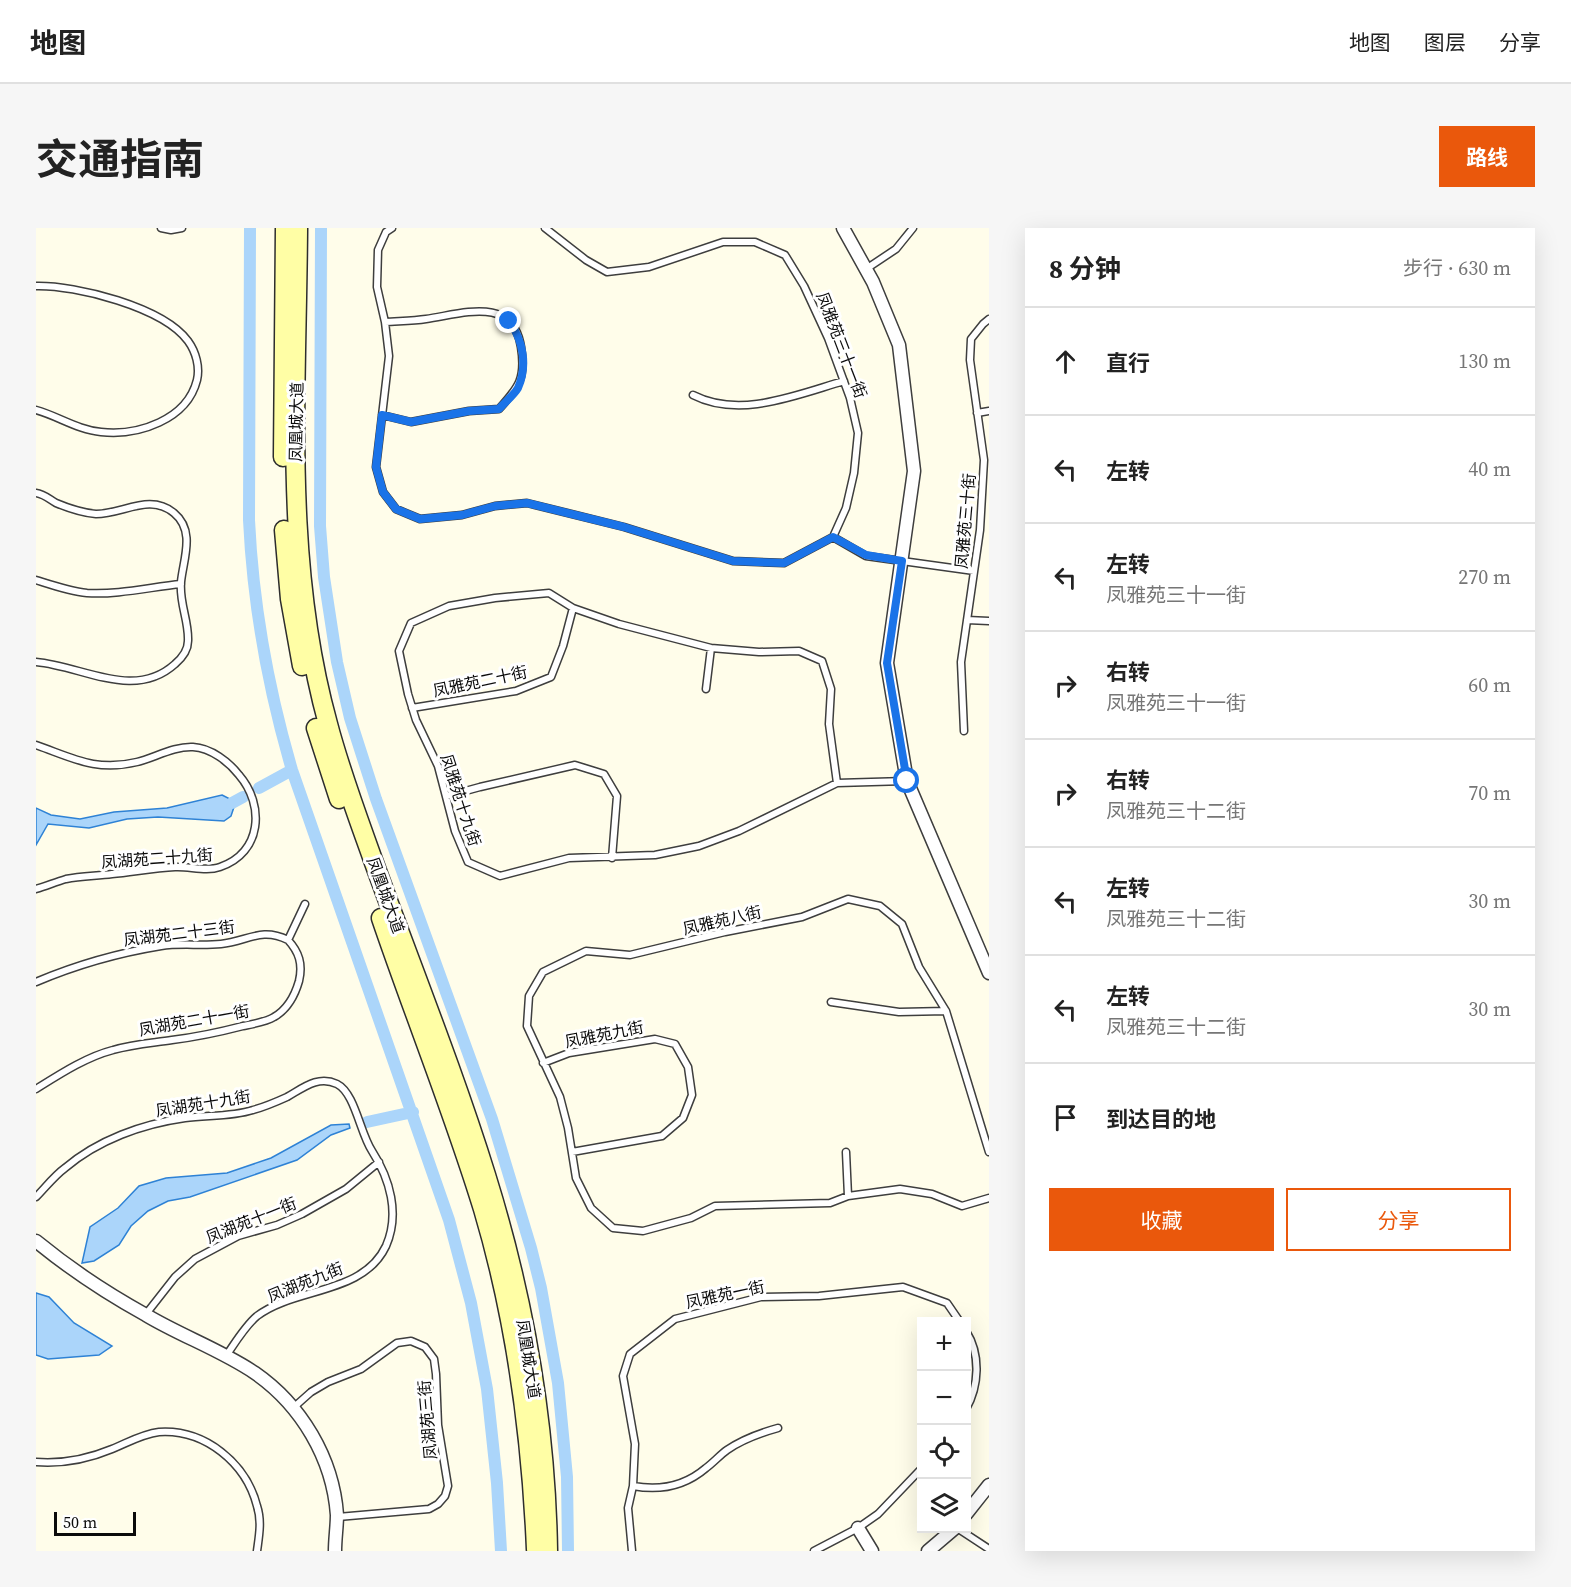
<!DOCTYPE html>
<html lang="zh">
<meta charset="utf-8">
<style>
body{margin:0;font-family:"Source Serif 4","Noto Sans SC",serif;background:#f6f6f6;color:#222}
.controls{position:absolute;right:18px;bottom:18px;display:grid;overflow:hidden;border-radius:0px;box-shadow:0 6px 24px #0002}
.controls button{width:54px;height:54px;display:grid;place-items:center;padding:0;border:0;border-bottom:2px solid #e0e0e0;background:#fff;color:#222;font:30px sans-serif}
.scale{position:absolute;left:18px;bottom:15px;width:82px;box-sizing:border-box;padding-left:6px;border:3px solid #0b0b0b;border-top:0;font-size:16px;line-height:21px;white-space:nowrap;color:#0b0b0b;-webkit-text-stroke:4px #fff;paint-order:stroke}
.stop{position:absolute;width:18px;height:18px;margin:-14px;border:4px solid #1a73e8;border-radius:50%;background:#fff}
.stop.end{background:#1a73e8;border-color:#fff;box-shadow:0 2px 6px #0008}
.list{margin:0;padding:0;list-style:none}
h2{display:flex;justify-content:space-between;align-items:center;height:78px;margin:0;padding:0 24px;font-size:26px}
h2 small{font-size:20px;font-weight:400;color:#767676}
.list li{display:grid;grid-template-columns:39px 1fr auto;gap:18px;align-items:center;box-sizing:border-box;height:108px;padding:0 24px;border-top:2px solid #e0e0e0}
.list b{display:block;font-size:22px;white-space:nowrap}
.list p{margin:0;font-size:20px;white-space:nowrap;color:#767676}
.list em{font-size:20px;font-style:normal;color:#767676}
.actions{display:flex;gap:12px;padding:18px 24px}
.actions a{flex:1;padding:14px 0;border:2px solid #ea580c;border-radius:0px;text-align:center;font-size:21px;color:#ea580c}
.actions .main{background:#ea580c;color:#fff}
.icon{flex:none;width:33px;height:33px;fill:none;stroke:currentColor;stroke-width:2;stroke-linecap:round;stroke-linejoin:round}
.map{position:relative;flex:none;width:953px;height:1323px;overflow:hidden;border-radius:0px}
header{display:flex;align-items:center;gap:36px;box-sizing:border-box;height:84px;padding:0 30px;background:#fff;border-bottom:2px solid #e0e0e0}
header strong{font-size:28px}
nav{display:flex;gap:33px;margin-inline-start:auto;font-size:21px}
.intro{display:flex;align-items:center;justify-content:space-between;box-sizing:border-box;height:144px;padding:0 36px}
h1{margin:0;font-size:42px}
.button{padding:15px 27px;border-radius:0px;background:#ea580c;color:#fff;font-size:21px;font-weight:700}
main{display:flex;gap:36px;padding:0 36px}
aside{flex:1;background:#fff;border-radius:0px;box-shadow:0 6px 24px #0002}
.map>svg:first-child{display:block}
.water{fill:#abd5fa;stroke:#2e82d5;stroke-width:1.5}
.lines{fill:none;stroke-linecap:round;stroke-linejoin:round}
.canal{stroke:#abd5fa;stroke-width:12}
.lane-casing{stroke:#3e3e3e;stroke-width:9}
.street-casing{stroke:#3e3e3e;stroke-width:15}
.secondary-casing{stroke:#2d2d2d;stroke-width:21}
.lane{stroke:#fff;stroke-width:6}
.street{stroke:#fff;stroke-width:12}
.secondary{stroke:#fffea5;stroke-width:18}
.route{stroke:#1a73e8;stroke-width:8}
.labels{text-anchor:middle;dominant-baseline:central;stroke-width:6;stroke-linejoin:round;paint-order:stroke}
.street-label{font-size:16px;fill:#0b0b0b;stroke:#fff}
</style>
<header>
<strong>地图</strong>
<nav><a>地图</a><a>图层</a><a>分享</a></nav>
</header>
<div class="intro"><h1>交通指南</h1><a class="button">路线</a></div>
<main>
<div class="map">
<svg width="953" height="1323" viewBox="0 0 953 1323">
<rect width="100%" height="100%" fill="#fffdea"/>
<path class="water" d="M186 567 194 571 198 579 195 588 188 593 122 589 91 591 53 600 12 596 0 617V580L15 587 44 591 78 584 131 580Z
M313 896 314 900 295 907 261 932 154 969 132 973 112 983 95 998 83 1017 58 1033 46 1035 54 999 82 980 103 958 130 950 191 945 235 930 295 897Z
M0 1065 13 1069 38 1095 76 1118 63 1127 12 1131 0 1127Z"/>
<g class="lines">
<path class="canal" d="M214 0 213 292C217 377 232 460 256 542L413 992 435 1075 451 1161 461 1255 465 1323
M285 0 284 298 288 349 301 434 314 490 340 571 456 891 495 1020 505 1060 522 1155 531 1249 532 1323
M223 560 256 542
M196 575 207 569
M331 894 377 884"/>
<g class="lane-casing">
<path id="lane" d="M125 0 135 2 146 0
M356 0 350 4 342 22 341 59 349 94 353 128 340 239 347 264 360 281 384 291 426 287 459 278 491 275 588 299 697 333 748 335 797 309 810 280 818 245 822 205 814 170 792 110 768 58 749 27 719 14H687L613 39 571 44 550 32 509 0
M830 41 860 21 877 0
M0 58C40 57 127 79 152 113 160 124 164 139 161 152 151 192 102 208 65 204 42 202 22 188 0 182
M657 167C704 191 760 167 808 153
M941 185 953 183
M346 187 375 194 433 183 463 181C483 159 490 150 485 119 477 67 426 86 390 91 377 93 362 93 349 94
M0 265C8 266 13 271 20 275 32 280 47 285 60 286 87 286 114 265 138 285 160 303 147 332 145 354 143 375 153 393 152 413 152 422 146 430 139 436 98 473 47 438 0 434
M797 309 830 328 938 343
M0 352C16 357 33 363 51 365 81 367 115 359 145 356
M931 392 953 393
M670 461 675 420
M376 480 480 463 515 449 527 418 537 380
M928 503 925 434 944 302 948 232 934 132 935 111 947 96 953 91
M0 517C37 530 60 544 101 534 118 530 138 518 157 519 175 520 193 534 203 547 229 577 226 625 184 639 170 644 153 638 139 639 118 640 97 644 76 646 61 648 45 648 30 651 20 654 10 658 0 661
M801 555 793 496 795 461 786 433 763 423 723 424 675 420 583 396 537 380 513 365 459 370 413 378 375 395 363 423 372 466 380 492 402 538 419 603 432 634 464 648 533 630 619 627 663 618 703 603 801 555 870 553
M411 568 444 559 539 537 568 546 581 568 576 630
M0 754C40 737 82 725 125 718 144 715 165 718 185 716 212 713 225 699 252 712L269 676
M795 774 863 784 910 783
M507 835 533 825 619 811 639 816 652 839 656 867 647 890 626 908 536 924
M0 861C24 846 50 829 77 822 97 816 116 815 136 812 160 809 184 804 207 798 217 796 230 794 238 789 252 781 259 767 263 753 267 736 263 724 252 712
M810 924 812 968
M953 924 910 783 883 739 866 696 844 678 812 671 766 689 689 704 594 727 550 723 507 744 493 768 491 798 524 869 532 900 540 950 555 980 577 1000 607 1003 655 990 679 978 794 975 812 968 864 961 896 966 926 978 953 970
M0 969C9 960 18 948 29 940 62 912 106 896 149 890 172 887 195 889 217 882 228 879 240 874 251 869 267 860 282 847 301 856 319 865 324 905 336 923 354 951 364 986 350 1018 327 1067 259 1059 221 1088 209 1098 199 1115 190 1128
M110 1086 139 1049 159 1031 202 1008 241 997 266 986 310 961 343 934
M930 1103C945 1127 943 1158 930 1181
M257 1180 275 1164 292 1154 325 1141 361 1115 375 1113 389 1119 398 1131 400 1146 402 1197 412 1258 409 1268 402 1276 393 1281 302 1289
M0 1234C26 1236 52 1231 76 1221 91 1215 106 1206 123 1204 169 1201 210 1235 221 1278 226 1293 223 1308 221 1323
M597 1258C624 1263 649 1258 670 1240 678 1234 684 1227 691 1222 707 1211 724 1205 742 1200
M921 1300 953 1321
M596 1323 592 1280 597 1258 599 1216 587 1148 594 1126 639 1091 725 1069 783 1068 867 1059 911 1075 924 1094
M778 1323 822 1300 842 1286 885 1241"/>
</g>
<g class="street-casing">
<path id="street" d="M807 0 837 54 863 117 878 243 851 435 871 553 953 745
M0 1013C34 1041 72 1066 110 1087 145 1108 185 1122 219 1145 265 1177 297 1230 301 1287 301 1298 299 1311 299 1323
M930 1286 953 1257
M822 1300 836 1323
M892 1323 919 1300"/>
</g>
<g class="secondary-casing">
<path id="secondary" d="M262 0C261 166 247 334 292 496 304 542 321 587 337 632 375 737 417 841 450 947 488 1069 510 1195 512 1323
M247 229 249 0
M248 302 254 371 266 438
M280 500 303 571
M345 690C378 787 417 883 447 981 480 1092 495 1206 500 1321"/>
</g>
<use href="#lane" class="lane"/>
<use href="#street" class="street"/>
<use href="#secondary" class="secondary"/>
</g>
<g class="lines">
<path class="route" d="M473 93C487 112 492 137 482 160 478 167 469 174 463 181L433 183 375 194 346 187 340 239 347 264 360 281 384 291 426 287 459 278 491 275 588 299 697 333 748 335 797 309 830 327 866 333 851 435 871 553"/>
</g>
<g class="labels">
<g class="street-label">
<text transform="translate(806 117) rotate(69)">凤雅苑三十一街</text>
<text transform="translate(260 194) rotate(-89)">凤凰城大道</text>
<text transform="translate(929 293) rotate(-85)">凤雅苑三十街</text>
<text transform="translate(444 453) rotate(-12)">凤雅苑二十街</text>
<text transform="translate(425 572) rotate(72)">凤雅苑十九街</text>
<text transform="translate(121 630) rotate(-4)">凤湖苑二十九街</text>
<text transform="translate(350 667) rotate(70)">凤凰城大道</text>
<text transform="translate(686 692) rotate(-13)">凤雅苑八街</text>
<text transform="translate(143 705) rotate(-7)">凤湖苑二十三街</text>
<text transform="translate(158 792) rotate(-10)">凤湖苑二十一街</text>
<text transform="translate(568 806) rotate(-11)">凤雅苑九街</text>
<text transform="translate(167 875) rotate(-9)">凤湖苑十九街</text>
<text transform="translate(215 992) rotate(-22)">凤湖苑十一街</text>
<text transform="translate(269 1054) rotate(-22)">凤湖苑九街</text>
<text transform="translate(689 1066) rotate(-12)">凤雅苑一街</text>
<text transform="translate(493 1131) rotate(81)">凤凰城大道</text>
<text transform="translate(391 1192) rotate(-95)">凤湖苑三街</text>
</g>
</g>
</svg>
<div class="controls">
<button>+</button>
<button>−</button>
<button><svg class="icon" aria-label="locate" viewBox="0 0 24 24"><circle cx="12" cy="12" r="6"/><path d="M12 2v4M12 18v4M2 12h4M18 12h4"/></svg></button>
<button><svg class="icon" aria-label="layers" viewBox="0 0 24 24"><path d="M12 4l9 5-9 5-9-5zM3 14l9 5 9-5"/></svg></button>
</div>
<div class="scale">50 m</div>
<div class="stop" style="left:871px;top:553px"></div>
<div class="stop end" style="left:473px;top:93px"></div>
</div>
<aside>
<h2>8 分钟<small>步行 · 630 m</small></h2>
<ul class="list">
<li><svg class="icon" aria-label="ahead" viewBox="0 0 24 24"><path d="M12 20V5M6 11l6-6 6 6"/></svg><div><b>直行</b></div><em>130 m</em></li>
<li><svg class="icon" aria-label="left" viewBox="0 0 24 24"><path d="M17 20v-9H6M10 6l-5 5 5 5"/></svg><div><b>左转</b></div><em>40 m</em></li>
<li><svg class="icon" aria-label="left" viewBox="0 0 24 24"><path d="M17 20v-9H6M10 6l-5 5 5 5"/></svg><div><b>左转</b><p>凤雅苑三十一街</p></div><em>270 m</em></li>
<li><svg class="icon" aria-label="right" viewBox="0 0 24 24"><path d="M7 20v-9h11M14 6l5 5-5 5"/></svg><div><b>右转</b><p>凤雅苑三十一街</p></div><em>60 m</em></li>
<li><svg class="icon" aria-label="right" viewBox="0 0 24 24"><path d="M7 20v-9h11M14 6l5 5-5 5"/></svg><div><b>右转</b><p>凤雅苑三十二街</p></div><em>70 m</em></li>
<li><svg class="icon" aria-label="left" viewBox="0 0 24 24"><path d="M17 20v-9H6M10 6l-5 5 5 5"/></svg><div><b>左转</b><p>凤雅苑三十二街</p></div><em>30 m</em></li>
<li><svg class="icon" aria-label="left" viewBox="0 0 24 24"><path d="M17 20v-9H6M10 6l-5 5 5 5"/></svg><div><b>左转</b><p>凤雅苑三十二街</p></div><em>30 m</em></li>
<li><svg class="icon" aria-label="arrive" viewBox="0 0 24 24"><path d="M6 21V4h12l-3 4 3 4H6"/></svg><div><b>到达目的地</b></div></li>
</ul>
<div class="actions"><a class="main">收藏</a><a>分享</a></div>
</aside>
</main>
